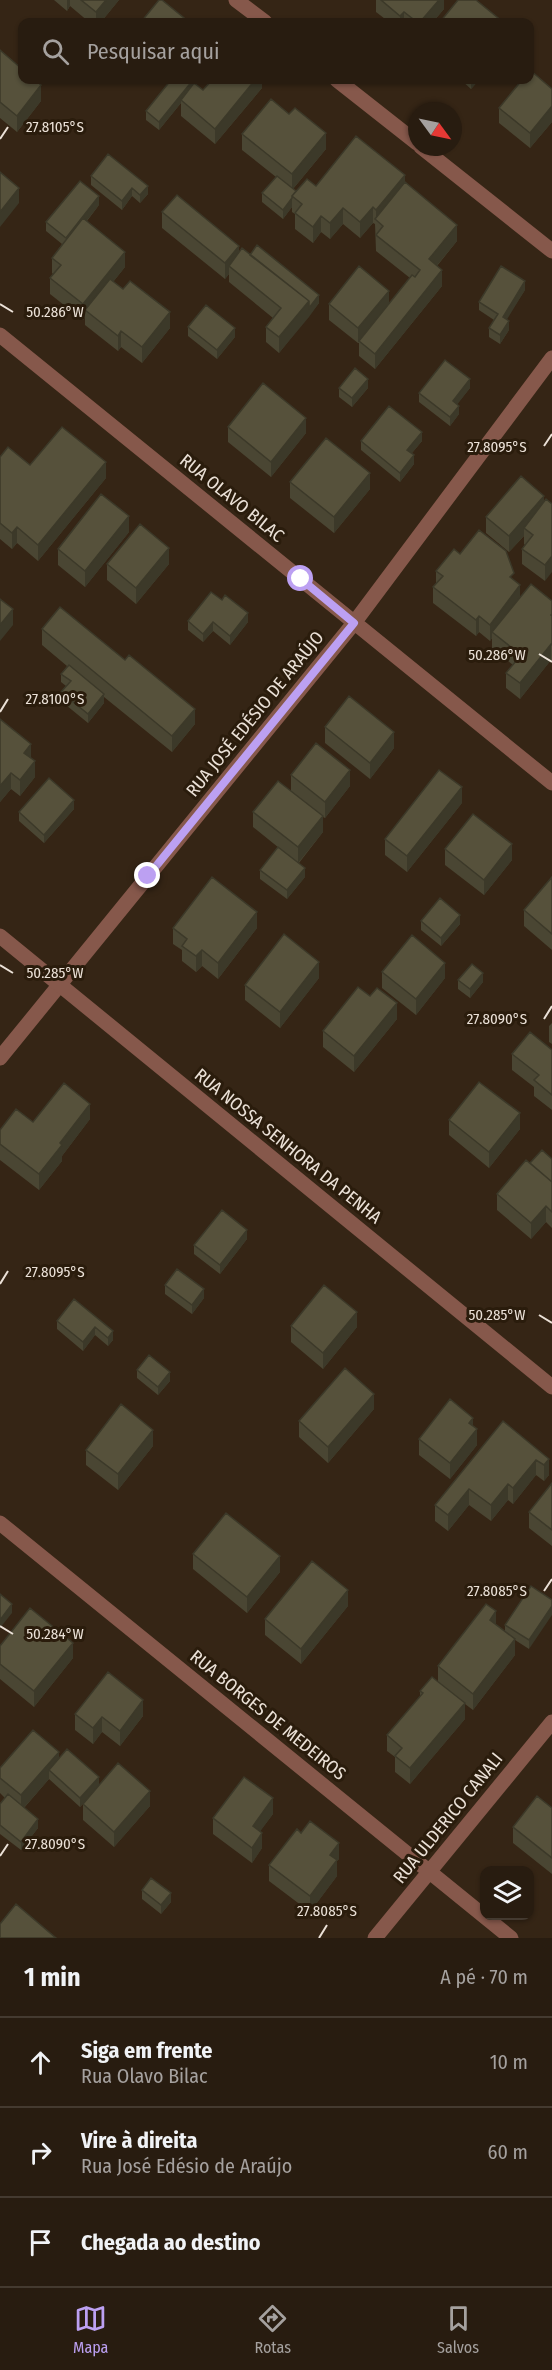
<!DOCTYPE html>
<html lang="pt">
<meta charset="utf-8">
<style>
body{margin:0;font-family:"Fira Sans Condensed",sans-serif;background:#302519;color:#f1f3f6}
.controls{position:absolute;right:18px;bottom:18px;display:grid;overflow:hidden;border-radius:12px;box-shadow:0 2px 4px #0004}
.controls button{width:54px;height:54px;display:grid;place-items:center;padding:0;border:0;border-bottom:2px solid #443a30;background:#281c10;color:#f1f3f6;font:30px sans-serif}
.compass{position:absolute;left:408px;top:102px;width:54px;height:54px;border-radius:50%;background:#281c10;box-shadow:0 2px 4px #0004;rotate:123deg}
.stop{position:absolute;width:18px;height:18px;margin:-14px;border:4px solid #bca0f2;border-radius:50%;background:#fff}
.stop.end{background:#bca0f2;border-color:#fff;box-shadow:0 2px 6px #0008}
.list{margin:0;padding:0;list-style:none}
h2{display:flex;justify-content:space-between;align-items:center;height:78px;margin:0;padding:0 24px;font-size:26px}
h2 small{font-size:20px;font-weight:400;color:#a5a19f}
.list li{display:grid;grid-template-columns:39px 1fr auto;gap:18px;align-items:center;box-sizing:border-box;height:90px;padding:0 24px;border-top:2px solid #443a30}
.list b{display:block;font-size:22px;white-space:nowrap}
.list p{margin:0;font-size:20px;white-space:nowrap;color:#a5a19f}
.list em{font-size:20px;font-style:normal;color:#a5a19f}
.icon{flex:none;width:33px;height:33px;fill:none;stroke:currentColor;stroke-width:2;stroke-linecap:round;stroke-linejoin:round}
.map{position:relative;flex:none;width:552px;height:1938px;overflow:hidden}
.search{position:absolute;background:#281c10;box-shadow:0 2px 4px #0004;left:18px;right:18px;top:18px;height:66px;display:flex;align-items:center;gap:15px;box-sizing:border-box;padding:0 21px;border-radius:12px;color:#a5a19f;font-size:22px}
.sheet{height:348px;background:#281c10}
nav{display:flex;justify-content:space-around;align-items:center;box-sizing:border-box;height:84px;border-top:2px solid #443a30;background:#281c10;font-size:16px;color:#a5a19f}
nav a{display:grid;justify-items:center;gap:3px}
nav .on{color:#bca0f2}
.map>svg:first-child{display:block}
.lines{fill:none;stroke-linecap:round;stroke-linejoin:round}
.minor{stroke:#86584b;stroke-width:15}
.tertiary{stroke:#86584b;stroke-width:15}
.wall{fill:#4a4633}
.shaded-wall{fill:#3c3929}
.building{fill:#56513b;stroke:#3c3929;stroke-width:1.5}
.route{stroke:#bca0f2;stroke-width:8}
.ticks{fill:none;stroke:#ebe1d7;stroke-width:2}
.labels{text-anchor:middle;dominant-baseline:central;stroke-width:6;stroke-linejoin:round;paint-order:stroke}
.street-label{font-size:18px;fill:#ebe1d7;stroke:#2a1c0c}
.ticks-label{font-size:15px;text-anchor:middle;fill:#ebe1d7;stroke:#2a1c0c;stroke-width:6;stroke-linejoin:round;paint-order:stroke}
</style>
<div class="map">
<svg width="552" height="1938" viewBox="0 0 552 1938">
<rect width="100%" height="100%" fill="#352515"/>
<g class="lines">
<path class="minor" d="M236 0 265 22
M337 80 417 143
M421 147 552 251
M0 335 552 783
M0 1058 354 623 552 358
M0 1523 511 1938
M375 1938 552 1722"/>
<path class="tertiary" d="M0 936 552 1387"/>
</g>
<path class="wall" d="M54 0H119L101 22H89L70 6 67 11Z
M376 0H444V9L433 22H389L376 12Z
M0 50 41 101 17 132 0 118Z
M196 80V84L203 90 262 80V88L215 144 181 116V103L159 130 146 120V111Z
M461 80H479L471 89Z
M552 89V122L530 148 499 123V108Z
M242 134 326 149 293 189 296 191 316 186 405 183 457 241 437 266 442 286 375 369 359 356V343H358L329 320V304H389L410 278 376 251 375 224 373 223 360 238 343 224 330 239 321 232 313 243 295 229V214L292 212V207L283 219 262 202V193L276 177 242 150Z
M108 154 148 194 140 203 132 196 122 210 91 185V176Z
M99 205 87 221 125 267 113 282 170 328 142 363 121 347 118 351 85 325V317L83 320 50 294V278L53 274 52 273V258L62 244 46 231V222Z
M162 212 239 253 319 303 279 353 266 342V327L273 318 229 282V274L225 279 162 228Z
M525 290 506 319 509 330 500 344 489 337V328L494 320 479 310V302Z
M188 327 235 337 217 359 188 336Z
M339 388H368L352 407 339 397Z
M470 388 457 404 459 414 450 426 419 402V393Z
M228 427 306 433 271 477 228 442Z
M361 441H422L412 453 414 464 400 482 361 450Z
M0 457 30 465 106 478 38 561 17 543 12 549 0 539Z
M290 482 370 489 334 533 290 498Z
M546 499 545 581 522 564V549L525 545 524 544V536L509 552 486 533V517L544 501Z
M129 532 85 587 58 565V549Z
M460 554 514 580 520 597 552 601V661L551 660 520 699 506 688V673L513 665 492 648V638L490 641 479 632 476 636 433 603V587L436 584V571Z
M107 564H169L136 604 107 580Z
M222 600 248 622 230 645 213 631 203 642 188 630V621Z
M42 629 195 724 172 752 104 697V703L88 723 61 701V692L66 686 61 682V674L67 666 42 645Z
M0 719 31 758 35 777 20 796 11 789 0 802Z
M325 727 394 748 370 779 325 743Z
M291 775 350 786 325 818 323 817V832L299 863 305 877 287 899 260 879V870L289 856 253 827V812L291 791Z
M462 803 407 872 385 855V839Z
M74 809 44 843 19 821V812Z
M445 849 512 860 484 895 445 865Z
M552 877V950L524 926V910Z
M421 921 460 924 441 946 421 930Z
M173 928H257L218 979 202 966 196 972 182 961V950L173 944Z
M382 972 445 978 416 1015 382 988Z
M319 978 280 1028 245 1000V985Z
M458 980 483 982 470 998 458 989Z
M370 996 397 1019 354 1072 323 1047V1031Z
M552 1023V1044L549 1042V1026Z
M552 1050V1110L534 1096V1087L512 1070V1054Z
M90 1119 62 1156V1161L39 1190 0 1160V1130L33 1122Z
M449 1120 520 1129 489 1168 449 1135Z
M552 1159V1228L546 1222 531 1239 497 1210V1194L530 1163Z
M247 1239 220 1274 194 1254V1245Z
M165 1285 204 1298 192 1314 165 1294Z
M74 1299 113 1340 108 1346 95 1335 83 1351 57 1329V1321Z
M291 1326 357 1327 323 1369 291 1342Z
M137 1370 170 1381 158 1395 137 1378Z
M374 1409 328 1463 299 1437V1421Z
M503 1421 549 1459V1475L544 1481 536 1475 513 1504 508 1500 491 1521 469 1505 448 1531 435 1521V1505Z
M473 1426 477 1445 450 1479 419 1455V1439Z
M153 1446 118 1490 86 1465V1450Z
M552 1483V1546L529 1528V1512Z
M193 1554 280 1572 247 1613 193 1569Z
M531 1586 529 1649 515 1640V1655L473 1710 465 1704V1719L410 1784 395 1772V1757L387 1751V1735L420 1697V1691L438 1682V1666L496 1625 505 1632V1625Z
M348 1606 301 1664 265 1635V1619Z
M0 1646 73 1658 34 1707 0 1679Z
M75 1714 143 1716 120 1746 102 1732 93 1744 75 1730Z
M59 1759 99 1784 150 1806 114 1847 83 1820V1804L80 1807 49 1779 24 1808 38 1828 21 1850 0 1834V1804L5 1798 0 1793V1768Z
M552 1808V1874L513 1843V1827Z
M273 1814 260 1831 262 1848 252 1863 213 1834V1818Z
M339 1859 337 1861V1876L310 1912 269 1881V1865Z
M142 1890 171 1902 161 1914 142 1899Z"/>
<path class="shaded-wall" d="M67 0H70V6L67 11Z
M106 0H119L101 22H96V12Z
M439 0H444V9L433 22H420Z
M404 12V22H400V16Z
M193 80H196V84L181 100V103L159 130V122Z
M255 80H262V88L215 144V129Z
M471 80H479L471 89Z
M41 85V101L17 132V116Z
M552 106V122L530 148V133Z
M326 133V149L292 190V174Z
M405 175V191L376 220V210Z
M148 186V194L140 203V195Z
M19 188V203L0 227V212Z
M132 188V196L122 210V201Z
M99 196V205L66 247V238Z
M292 198V207L283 219V210Z
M373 207V223L360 238V222Z
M343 208V224L330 239V223Z
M321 216V232L313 243V227Z
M457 225V241L429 275V259Z
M239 246V261L229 266V274L225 279V263Z
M125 252V267L89 312 85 310V317L83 320V304Z
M442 270V286L375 369V354Z
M525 281V290L503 326V317Z
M389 291V307L359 341 358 343V328Z
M319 295V303L309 317V308Z
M309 301V317L279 353V337Z
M170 312V328L142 363V347Z
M509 321V330L500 344V335Z
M235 328V337L217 359V350Z
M121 331V347L118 351V336Z
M368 379V388L352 407V398Z
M470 379V388L453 410V401Z
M459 406V414L450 426V417Z
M306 418V433L271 477V462Z
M422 432V441L407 459V450Z
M414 455V464L400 482V473Z
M106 462V478L38 561V545Z
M370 473V489L334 533V517Z
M544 496V512L524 528V536L509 552V536Z
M129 516V532L85 587V571Z
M17 527V543L12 549V533Z
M169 548V564L136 604V588Z
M552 556V572L545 581V565Z
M520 585V601L492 632V638L490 641V625Z
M13 609V625L0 641V625Z
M248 613V622L230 645V636Z
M479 616V632L476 636V620Z
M213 622V631L203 642V634Z
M551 644V660L520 699V683Z
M104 694V703L88 723V714Z
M195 709V724L172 752V736Z
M394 732V748L370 779V763Z
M31 744V760L24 753Z
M35 761V777L20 796V780Z
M350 770V786L325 818V802Z
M11 773V789L0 802V786Z
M462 787V803L407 872V856Z
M74 800V809L44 843V835Z
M323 816V832L298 863V847Z
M512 844V860L484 895V880Z
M305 868V877L287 899V890Z
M257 912V928L218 979V963Z
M460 915V924L441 946V938Z
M202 950V966L196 972V956Z
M319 962V978L280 1028V1012Z
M445 963V978L416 1015V999Z
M483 973V982L470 998V989Z
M397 1003V1019L354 1072V1056Z
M90 1104V1119L62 1156V1161L39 1190V1174L60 1143Z
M520 1113V1129L489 1168V1152Z
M546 1206V1222L531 1239V1223Z
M247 1230V1239L220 1274V1265Z
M204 1289V1298L192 1314V1305Z
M357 1312V1327L323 1369V1353Z
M95 1327V1335L83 1351V1342Z
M113 1331V1340L108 1346V1338Z
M170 1372V1381L158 1395V1387Z
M374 1394V1409L328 1463V1447Z
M473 1418V1433L469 1423Z
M477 1429V1445L450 1479V1463Z
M153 1430V1446L118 1490V1474Z
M549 1459V1475L544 1481V1465Z
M536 1460V1475L513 1504V1488Z
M508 1484V1500L491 1521V1505Z
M469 1489V1505L448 1531V1515Z
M280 1556V1572L247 1613V1597Z
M348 1590V1606L301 1664V1649Z
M12 1604V1613L0 1628V1620Z
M552 1606V1615L529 1649V1640Z
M496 1611V1627L490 1620Z
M515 1639V1655L473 1710V1694Z
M73 1643V1658L34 1707V1691Z
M143 1700V1716L120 1746V1731Z
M465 1703V1719L410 1784V1768Z
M102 1717V1732L93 1744V1728Z
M59 1752V1768L49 1770V1779L21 1811V1795Z
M99 1777V1786L80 1807V1798Z
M150 1791V1806L114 1847V1832Z
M273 1798V1814L253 1841V1826Z
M38 1819V1828L21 1850V1842Z
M262 1833V1848L252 1863V1848Z
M339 1843V1859L337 1861V1876L310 1912V1896L330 1855Z
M171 1893V1902L161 1914V1905Z"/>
<path class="building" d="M81 0H106L96 12Z
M159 0H162L189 22H141Z
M381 0H439L420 22H417L404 12 400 16Z
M458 0H476L503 22H440Z
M0 50 22 69V80H35L41 85 17 116 0 102Z
M530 70 552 89V106L530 133 499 108 522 80H530Z
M171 80H193L159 122 146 111Z
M212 80H255L215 129 181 100 194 83 203 90Z
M271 99 289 114 295 108 326 133 292 174 242 134Z
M356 136 405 175 376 210 373 207 360 222 343 208 330 223 321 216 313 227 295 213 302 204 292 196 307 179 316 186Z
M108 154 148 186 140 195 132 188 122 201 91 176Z
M0 172 19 188 0 212Z
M277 176 296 191 292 196V198L283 210 262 193Z
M80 181 99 196 66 238 46 222Z
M405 182 457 225 429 259 442 270 375 354 359 341 412 275 415 277 420 270 376 235 383 226 375 219Z
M177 195 239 246 225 263 162 212Z
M83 218 125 252 83 304 50 278 61 265 52 258Z
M257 245 319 295 309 308V301L250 255Z
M242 248 309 301 279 337 266 327 281 308 229 266Z
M359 266 389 291 358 328 329 304Z
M501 266 525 281 503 317 509 321 500 335 489 328 498 314 479 302Z
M110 279 123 289 130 281 170 312 142 347 121 331 118 336 85 310Z
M206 305 235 328 217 350 188 327Z
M445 360 470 379 453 401 459 406 450 417 419 393Z
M355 368 368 379 352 398 339 388Z
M263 383 306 418 271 462 228 427Z
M389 406 422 432 407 450 414 455 400 473 361 441Z
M62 427 106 462 38 545 17 527 12 533 0 523V457L8 447 30 465Z
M326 438 370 473 334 517 290 482Z
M521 476 544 496 509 536 486 517Z
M101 494 129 516 85 571 58 549Z
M546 499 552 504V556L545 565 522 549 533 535 524 528Z
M140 524 169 548 136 588 107 564Z
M479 530 506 551 514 573 510 577 520 585 490 625 479 616 476 620 433 587 443 576 436 571 454 549 460 554Z
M531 584 552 601V614L551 615 552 616V645L551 644 520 683 506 673 521 655 492 632Z
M211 592 222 600 225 595 248 613 230 636 213 622 203 634 188 621Z
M0 599 13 609 0 625Z
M60 607 125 660 129 655 195 709 172 736 42 629Z
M69 665 104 694 88 714 61 692 71 681 61 674Z
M349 696 394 732 370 763 325 727Z
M0 719 31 744 24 753 35 761 20 780 11 773 0 786Z
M316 743 350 770 325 802 291 775Z
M439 770 462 787 407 856 385 839Z
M49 778 74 800 44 835 19 812Z
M278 781 323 816 298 847 253 812Z
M473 814 512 844 484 880 445 849Z
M278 847 305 868 287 890 260 870Z
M212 877 257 912 218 963 202 950 196 956 182 946 187 939 173 928Z
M552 877V934L524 910Z
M440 898 460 915 441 938 421 921Z
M284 934 319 962 280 1012 245 985Z
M412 935 445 963 416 999 382 972Z
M472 964 483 973 470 989 458 980Z
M358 987 370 996 377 988 397 1003 354 1056 323 1031Z
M530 1032 552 1050V1095L534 1080 539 1075 512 1054Z
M479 1082 520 1113 489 1152 449 1120Z
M64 1083 90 1104 60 1143 62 1145 39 1174 0 1144V1130L16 1109 33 1122Z
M542 1150 552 1159V1182L530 1163Z
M526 1160 552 1182V1212L546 1206 531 1223 497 1194Z
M222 1210 247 1230 220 1265 194 1245Z
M177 1269 204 1289 192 1305 165 1285Z
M324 1285 357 1312 323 1353 291 1326Z
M74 1299 113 1331 108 1338 95 1327 83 1342 57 1321Z
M149 1355 170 1372 158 1387 137 1370Z
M345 1368 374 1394 328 1447 299 1421Z
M450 1399 473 1418 469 1423 477 1429 450 1463 419 1439Z
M121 1404 153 1430 118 1474 86 1450Z
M503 1421 549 1459 544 1465 536 1460 513 1488 508 1484 491 1505 469 1489 448 1515 435 1505Z
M552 1483V1530L529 1512Z
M226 1513 280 1556 247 1597 193 1554Z
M312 1561 348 1590 301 1649 265 1619Z
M531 1586 552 1600V1606L529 1640 505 1625Z
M0 1594 12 1604 0 1620Z
M486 1604 496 1611 490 1620 515 1639 473 1694 438 1666Z
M30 1608 73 1643 34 1691 0 1664V1646Z
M108 1672 143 1700 120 1731 102 1717 93 1728 75 1714Z
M432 1677 465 1703 410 1768 395 1756 402 1748 387 1735 423 1693 420 1691Z
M33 1730 59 1752 21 1795 0 1778V1768Z
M67 1749 99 1777 80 1798 49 1770Z
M118 1763 150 1791 114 1832 83 1804Z
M244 1777 273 1798 253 1826 262 1833 252 1848 213 1818Z
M8 1794 38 1819 21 1842 0 1825V1804Z
M537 1796 552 1808V1858L513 1827Z
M310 1821 339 1843 330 1855 337 1860 310 1896 269 1865 297 1829 301 1833Z
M151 1878 171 1893 161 1905 142 1890Z
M16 1904 56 1938H0V1924Z"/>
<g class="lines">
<path class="route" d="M148 876 354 623 301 579"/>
</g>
<path class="ticks" d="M0 139 8 127M0 304 13 312M544 446 552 434M539 654 552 662M0 712 8 699M0 965 13 973M544 1019 552 1006M0 1284 8 1271M539 1315 552 1323M544 1591 552 1579M0 1626 13 1634M0 1856 8 1844M319 1938 327 1925"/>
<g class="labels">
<g class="street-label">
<text transform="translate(232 498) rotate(39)">RUA OLAVO BILAC</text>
<text transform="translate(255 714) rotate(-51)">RUA JOSÉ EDÉSIO DE ARAÚJO</text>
<text transform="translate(288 1146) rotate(39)">RUA NOSSA SENHORA DA PENHA</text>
<text transform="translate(268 1715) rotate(39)">RUA BORGES DE MEDEIROS</text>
<text transform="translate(448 1818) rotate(-51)">RUA ULDERICO CANALI</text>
</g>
</g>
<g class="ticks-label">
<text x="55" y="132">27.8105°S</text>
<text x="55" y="317">50.286°W</text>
<text x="497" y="452">27.8095°S</text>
<text x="497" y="660">50.286°W</text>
<text x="55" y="704">27.8100°S</text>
<text x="55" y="978">50.285°W</text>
<text x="497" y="1024">27.8090°S</text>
<text x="55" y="1277">27.8095°S</text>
<text x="497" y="1320">50.285°W</text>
<text x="497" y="1596">27.8085°S</text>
<text x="55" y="1639">50.284°W</text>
<text x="55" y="1849">27.8090°S</text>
<text x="327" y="1916">27.8085°S</text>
</g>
</svg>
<div class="controls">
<button><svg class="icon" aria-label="layers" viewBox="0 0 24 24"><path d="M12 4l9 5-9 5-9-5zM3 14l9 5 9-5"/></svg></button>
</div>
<svg class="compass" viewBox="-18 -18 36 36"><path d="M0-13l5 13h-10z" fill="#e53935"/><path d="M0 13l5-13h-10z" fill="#a5a19f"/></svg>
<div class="stop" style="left:301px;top:579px"></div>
<div class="stop end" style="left:148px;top:876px"></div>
<div class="search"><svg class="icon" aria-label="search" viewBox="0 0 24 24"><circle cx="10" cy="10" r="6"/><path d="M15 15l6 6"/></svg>Pesquisar aqui</div>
</div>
<section class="sheet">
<h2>1 min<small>A pé · 70 m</small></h2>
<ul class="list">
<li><svg class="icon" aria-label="ahead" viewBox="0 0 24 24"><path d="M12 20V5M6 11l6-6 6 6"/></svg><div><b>Siga em frente</b><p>Rua Olavo Bilac</p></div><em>10 m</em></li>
<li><svg class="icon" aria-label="right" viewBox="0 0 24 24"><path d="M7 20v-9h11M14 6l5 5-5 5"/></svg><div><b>Vire à direita</b><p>Rua José Edésio de Araújo</p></div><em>60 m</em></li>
<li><svg class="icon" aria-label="arrive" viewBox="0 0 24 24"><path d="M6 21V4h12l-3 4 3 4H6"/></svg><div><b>Chegada ao destino</b></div></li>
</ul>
</section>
<nav>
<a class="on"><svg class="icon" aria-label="map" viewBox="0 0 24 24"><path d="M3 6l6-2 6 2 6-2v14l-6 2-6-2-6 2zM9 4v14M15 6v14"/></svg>Mapa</a>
<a><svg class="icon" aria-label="directions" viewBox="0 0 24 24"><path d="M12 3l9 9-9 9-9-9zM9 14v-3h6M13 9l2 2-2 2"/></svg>Rotas</a>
<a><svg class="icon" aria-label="saved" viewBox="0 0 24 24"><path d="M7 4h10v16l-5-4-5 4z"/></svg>Salvos</a>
</nav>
